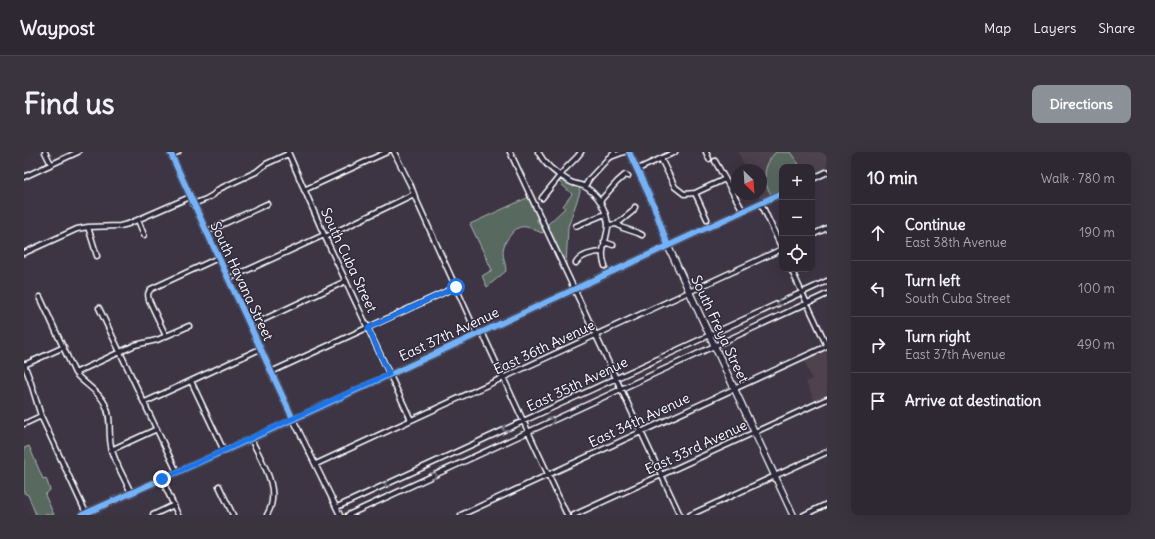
<!DOCTYPE html>
<meta charset="utf-8">
<style>
body{margin:0;font-family:Delius,sans-serif;background:#3a343f;color:#f1f3f6}
.controls{position:absolute;right:12px;top:12px;display:grid;overflow:hidden;border-radius:8px;box-shadow:0 4px 16px #0002}
.controls button{width:36px;height:36px;display:grid;place-items:center;padding:0;border:0;border-bottom:1px solid #49444e;background:#2e2833;color:#f1f3f6;font:20px sans-serif}
.compass{position:absolute;left:707px;top:12px;width:36px;height:36px;border-radius:50%;background:#2e2833;box-shadow:0 4px 16px #0002;rotate:155deg}
.stop{position:absolute;width:12px;height:12px;margin:-9px;border:3px solid #1a73e8;border-radius:50%;background:#fff}
.stop.end{background:#1a73e8;border-color:#fff;box-shadow:0 1px 4px #0008}
.list{margin:0;padding:0;list-style:none}
h2{display:flex;justify-content:space-between;align-items:center;height:52px;margin:0;padding:0 16px;font-size:17px}
h2 small{font-size:13px;font-weight:400;color:#a7a6ac}
.list li{display:grid;grid-template-columns:26px 1fr auto;gap:12px;align-items:center;box-sizing:border-box;height:56px;padding:0 16px;border-top:1px solid #49444e}
.list b{display:block;font-size:15px;white-space:nowrap}
.list p{margin:0;font-size:13px;white-space:nowrap;color:#a7a6ac}
.list em{font-size:13px;font-style:normal;color:#a7a6ac}
.icon{flex:none;width:22px;height:22px;fill:none;stroke:currentColor;stroke-width:2;stroke-linecap:round;stroke-linejoin:round}
.map{position:relative;flex:none;width:803px;height:363px;overflow:hidden;border-radius:8px}
header{display:flex;align-items:center;gap:24px;box-sizing:border-box;height:56px;padding:0 20px;background:#2e2833;border-bottom:1px solid #49444e}
header strong{font-size:19px}
nav{display:flex;gap:22px;margin-inline-start:auto;font-size:14px}
.intro{display:flex;align-items:center;justify-content:space-between;box-sizing:border-box;height:96px;padding:0 24px}
h1{margin:0;font-size:28px}
.button{padding:10px 18px;border-radius:8px;background:#8c9099;color:#fff;font-size:14px;font-weight:700}
main{display:flex;gap:24px;padding:0 24px}
aside{flex:1;background:#2e2833;border-radius:8px;box-shadow:0 4px 16px #0002}
.map>svg:first-child{display:block}
.built{fill:#4e434d}
.green{fill:#596960;stroke:#acb4b0}
.lines{fill:none;stroke-linecap:round;stroke-linejoin:round}
.minor-casing{stroke:#fff;stroke-width:7}
.tertiary-casing{stroke:#fff;stroke-width:8}
.secondary-casing{stroke:#fff;stroke-width:8}
.minor{stroke:#2f2a3d;stroke-width:4}
.tertiary{stroke:#2f2a3d;stroke-width:4.5}
.secondary{stroke:#2f2a3d;stroke-width:5.5}
.cycleway-casing{stroke:#2f2a3d;stroke-width:8}
.cycleway{stroke:#73b2f8;stroke-width:6}
.oneway{stroke:#6d6a77}
.route{stroke:#1a73e8;stroke-width:5}
.labels{text-anchor:middle;dominant-baseline:central;stroke-width:3;stroke-linejoin:round;paint-order:stroke}
.street-label{font-size:14px;fill:#fff;stroke:#2f2a3d}
</style>
<header>
<strong>Waypost</strong>
<nav><a>Map</a><a>Layers</a><a>Share</a></nav>
</header>
<div class="intro"><h1>Find us</h1><a class="button">Directions</a></div>
<main>
<div class="map">
<svg width="803" height="363" viewBox="0 0 803 363">
<rect width="100%" height="100%" fill="#3d3544"/>
<filter id="ink" filterUnits="userSpaceOnUse"><feTurbulence type="fractalNoise" baseFrequency=".025" numOctaves="2"/><feDisplacementMap in="SourceGraphic" scale="8" xChannelSelector="R" yChannelSelector="G"/><feConvolveMatrix kernelMatrix="1 2 1 2 8 2 1 2 1" color-interpolation-filters="sRGB"/></filter>
<g filter="url(#ink)">
<path class="built" d="M714 0H803V17L788 24V15H758V38L737 48 734 42H737V18H723Z
M803 197V244L791 250 782 230 788 227 780 208Z"/>
<path class="green" d="M752 0H766L777 15H758V37L747 42C737 29 740 11 752 0Z
M537 28H540L555 34 556 40 544 75 542 114 523 73 541 56 539 54 548 42 535 30Z
M505 45 513 62V69L521 79 518 81C503 75 496 69 485 85 482 88 479 95 479 100 479 106 482 112 482 119L463 135 458 124 468 118 446 72Z
M5 294 19 327 22 326 26 338 21 343 30 363H12L4 343 0 341V296Z"/>
<g class="lines">
<g class="minor-casing">
<path id="minor" d="M21 0 27 12
M264 0 301 85 387 268
M370 0 387 34 391 45 453 182
M486 0 656 363
M514 0C521 13 532 22 545 29 549 32 555 32 559 34 565 36 574 45 577 51 580 57 584 67 584 74 583 88 575 100 581 114
M682 0 685 7
M147 3 154 0
M584 6 600 0
M637 7 651 35 660 42 671 41 701 27
M691 9 719 59
M614 17 651 0
M0 25 54 0
M561 34 566 26 590 0
M280 38 363 0
M671 41 683 67
M518 46 542 16 553 5 557 0
M576 49 593 30 601 23 604 24
M737 51 758 97
M169 52 182 47 189 43 195 37 232 20 242 12 264 2
M114 68 120 83
M593 72 609 59 611 55
M584 73 593 72 599 76 614 81 618 83
M552 74 581 62
M64 75 73 104
M182 80 243 52
M788 83 803 76
M301 85 390 42
M580 90 589 93
M0 101 53 77 64 75 96 74 104 72 166 45
M552 111C557 103 569 100 578 100
M767 117 803 194
M204 127 300 83
M16 145 51 221C60 232 75 239 81 252 89 267 83 283 88 298 92 313 101 327 107 341
M75 156 153 320
M226 174 322 129
M458 180 543 363
M142 184 125 148C124 143 123 141 127 137L194 106
M0 212 6 228 17 264 62 361
M0 213 40 195
M247 220 432 135
M51 221 111 193 133 188 165 174
M167 229 200 299
M121 250 236 197
M269 267 316 363
M0 272 17 264
M227 287C238 310 258 338 243 363
M87 298 133 277
M292 312 758 97
M138 327 154 363
M195 334 209 363
M313 355 803 129
M129 363 150 353
M324 363 803 142
M437 363 803 194
M550 363 803 247
M666 363 803 300
M780 363 803 352"/>
</g>
<g class="tertiary-casing">
<path id="tertiary" d="M146 0 269 267
M788 27 803 20
M58 363 227 287 758 41"/>
</g>
<g class="secondary-casing">
<path id="secondary" d="M605 0 630 54 644 94 769 363"/>
</g>
<use href="#minor" class="minor"/>
<use href="#tertiary" class="tertiary"/>
<use href="#secondary" class="secondary"/>
<g class="cycleway-casing">
<path id="cycleway" d="M146 0 269 267
M605 0 630 54 644 94
M58 363 227 287 758 41"/>
</g>
<use href="#cycleway" class="cycleway"/>
</g>
<defs><path id="oneway-chevron" d="M-2-3.5L2.5 0L-2 3.5" fill="none" stroke-width="1.6" stroke-linecap="round" stroke-linejoin="round"/></defs>
<g class="oneway">
<use href="#oneway-chevron" transform="translate(755 151) rotate(155)"/>
<use href="#oneway-chevron" transform="translate(637 205) rotate(155)"/>
<use href="#oneway-chevron" transform="translate(528 268) rotate(-25)"/>
<use href="#oneway-chevron" transform="translate(481 277) rotate(155)"/>
<use href="#oneway-chevron" transform="translate(410 323) rotate(-25)"/>
<use href="#oneway-chevron" transform="translate(363 332) rotate(155)"/>
</g>
</g>
<g class="lines" filter="url(#ink)">
<path class="route" d="M138 327 365 222 344 176 432 135"/>
</g>
<g class="labels">
<g class="street-label">
<text transform="translate(325 108) rotate(65)">South Cuba Street</text>
<text transform="translate(218 129) rotate(65)">South Havana Street</text>
<text transform="translate(696 177) rotate(65)">South Freya Street</text>
<text transform="translate(425 182) rotate(-25)">East 37th Avenue</text>
<text transform="translate(520 195) rotate(-25)">East 36th Avenue</text>
<text transform="translate(553 232) rotate(-25)">East 35th Avenue</text>
<text transform="translate(615 268) rotate(-25)">East 34th Avenue</text>
<text transform="translate(672 295) rotate(-25)">East 33rd Avenue</text>
</g>
</g>
</svg>
<div class="controls">
<button>+</button>
<button>−</button>
<button><svg class="icon" aria-label="locate" viewBox="0 0 24 24"><circle cx="12" cy="12" r="6"/><path d="M12 2v4M12 18v4M2 12h4M18 12h4"/></svg></button>
</div>
<svg class="compass" viewBox="-18 -18 36 36"><path d="M0-13l5 13h-10z" fill="#e53935"/><path d="M0 13l5-13h-10z" fill="#a7a6ac"/></svg>
<div class="stop" style="left:432px;top:135px"></div>
<div class="stop end" style="left:138px;top:327px"></div>
</div>
<aside>
<h2>10 min<small>Walk · 780 m</small></h2>
<ul class="list">
<li><svg class="icon" aria-label="ahead" viewBox="0 0 24 24"><path d="M12 20V5M6 11l6-6 6 6"/></svg><div><b>Continue</b><p>East 38th Avenue</p></div><em>190 m</em></li>
<li><svg class="icon" aria-label="left" viewBox="0 0 24 24"><path d="M17 20v-9H6M10 6l-5 5 5 5"/></svg><div><b>Turn left</b><p>South Cuba Street</p></div><em>100 m</em></li>
<li><svg class="icon" aria-label="right" viewBox="0 0 24 24"><path d="M7 20v-9h11M14 6l5 5-5 5"/></svg><div><b>Turn right</b><p>East 37th Avenue</p></div><em>490 m</em></li>
<li><svg class="icon" aria-label="arrive" viewBox="0 0 24 24"><path d="M6 21V4h12l-3 4 3 4H6"/></svg><div><b>Arrive at destination</b></div></li>
</ul>
</aside>
</main>
